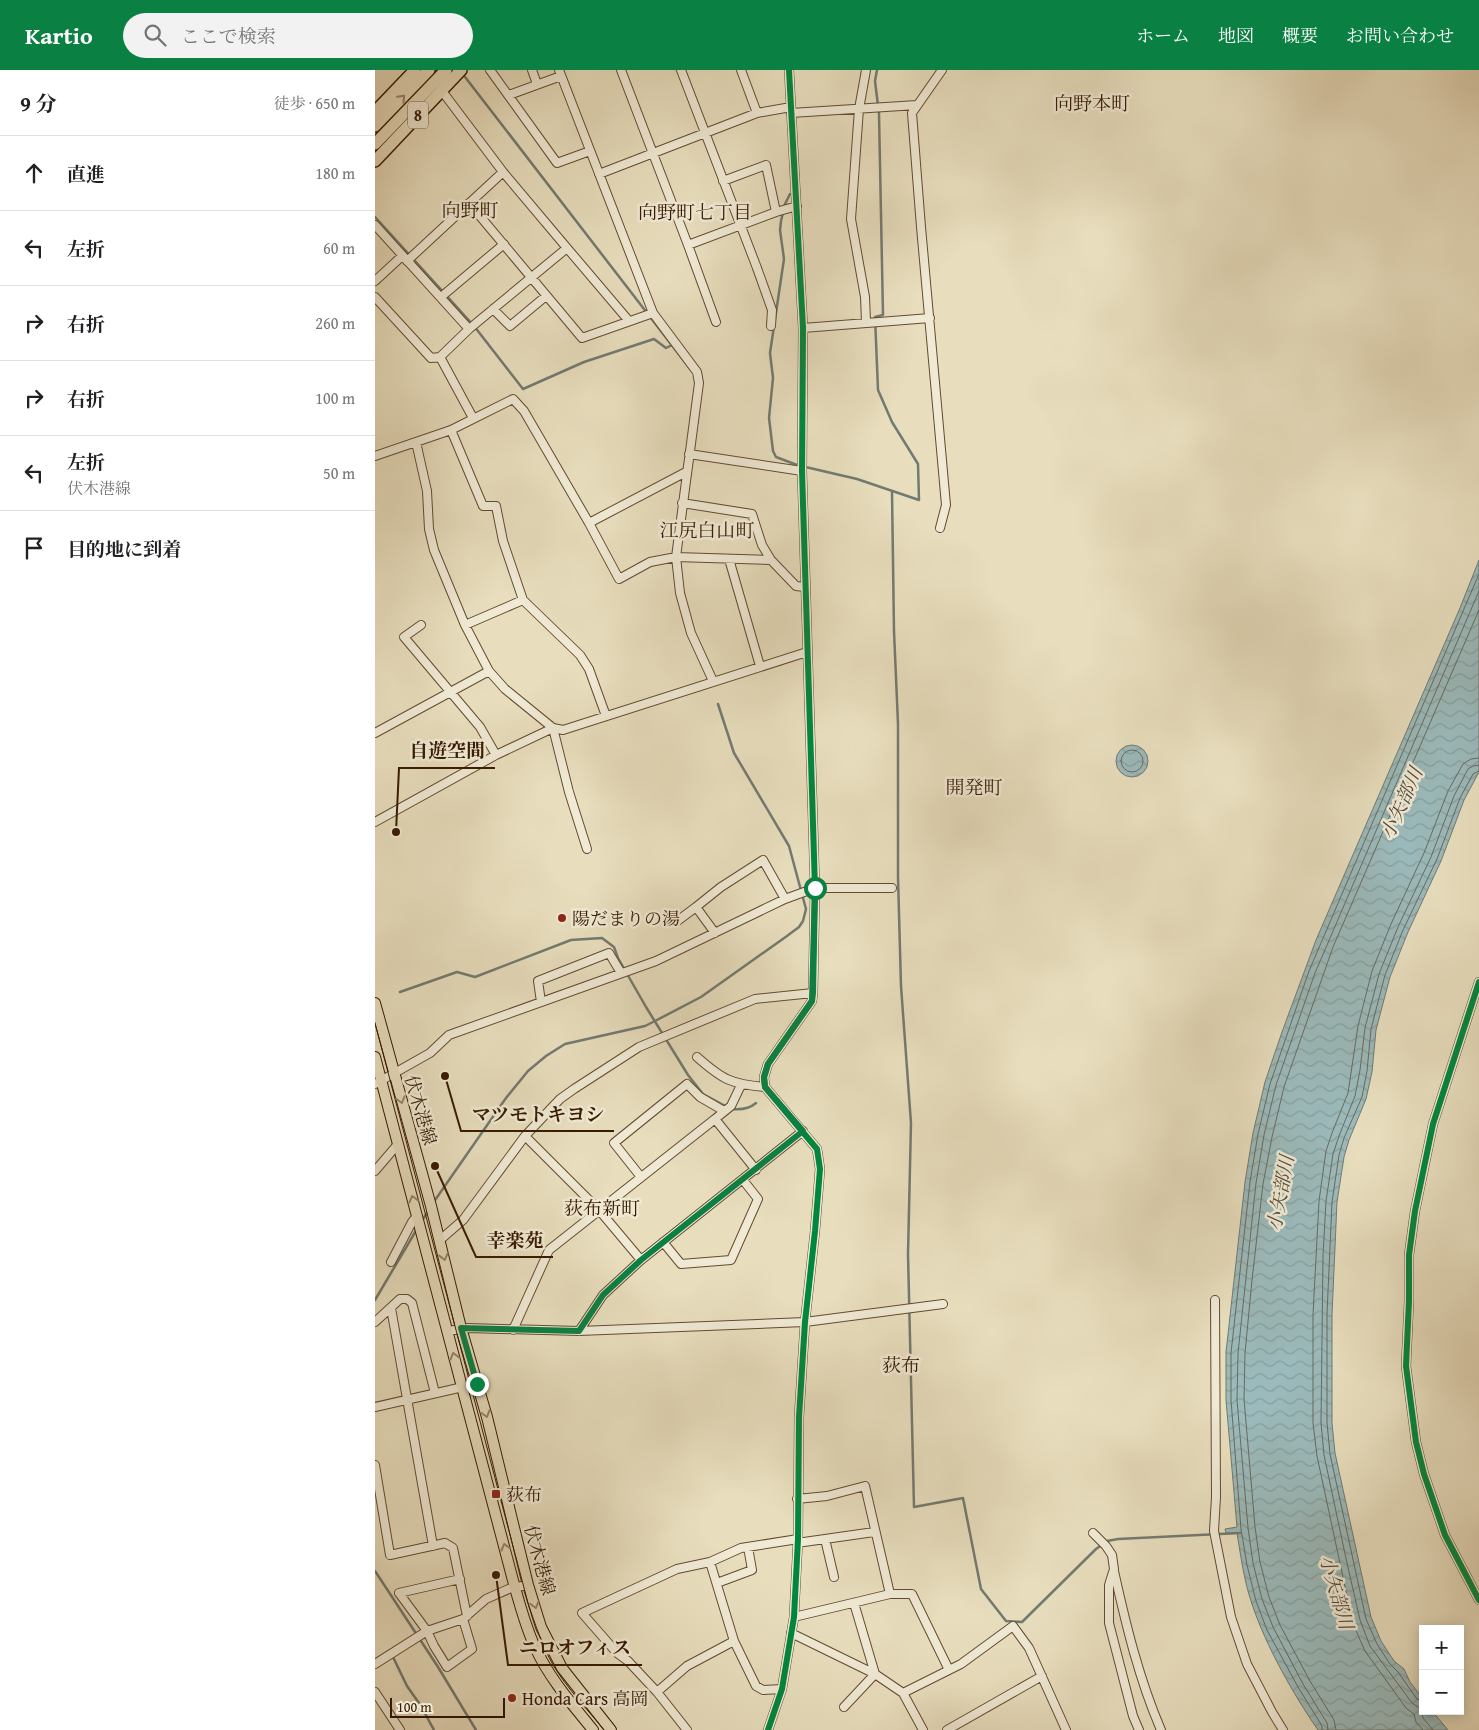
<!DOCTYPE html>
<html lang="ja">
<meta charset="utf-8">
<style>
body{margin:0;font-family:"Gentium Book Plus","Noto Serif JP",serif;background:#f2f2f2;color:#202124}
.controls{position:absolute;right:15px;bottom:15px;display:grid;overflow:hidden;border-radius:0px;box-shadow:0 2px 12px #0003}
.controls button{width:45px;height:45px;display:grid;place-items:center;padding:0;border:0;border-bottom:1px solid #e0e0e0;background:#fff;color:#202124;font:25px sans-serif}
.scale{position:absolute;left:15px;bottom:12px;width:115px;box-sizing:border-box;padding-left:5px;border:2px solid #371a01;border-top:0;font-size:14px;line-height:18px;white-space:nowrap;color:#371a01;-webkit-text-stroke:4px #f0ead5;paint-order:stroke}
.stop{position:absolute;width:15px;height:15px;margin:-11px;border:4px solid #0b8043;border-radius:50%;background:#fff}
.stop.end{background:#0b8043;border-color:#fff;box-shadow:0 1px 5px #0008}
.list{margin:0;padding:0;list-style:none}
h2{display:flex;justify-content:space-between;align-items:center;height:65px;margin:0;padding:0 20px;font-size:21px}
h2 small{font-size:16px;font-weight:400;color:#757577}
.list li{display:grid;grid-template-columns:32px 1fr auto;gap:15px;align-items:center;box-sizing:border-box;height:75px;padding:0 20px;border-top:1px solid #e0e0e0}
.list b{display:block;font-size:19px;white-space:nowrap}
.list p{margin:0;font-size:16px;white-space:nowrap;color:#757577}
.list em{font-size:16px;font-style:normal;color:#757577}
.icon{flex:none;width:28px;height:28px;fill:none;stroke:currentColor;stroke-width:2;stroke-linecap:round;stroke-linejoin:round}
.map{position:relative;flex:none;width:1104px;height:1660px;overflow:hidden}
header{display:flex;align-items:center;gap:30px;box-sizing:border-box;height:70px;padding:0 25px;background:#0b8043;color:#fff}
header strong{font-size:24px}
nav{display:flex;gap:28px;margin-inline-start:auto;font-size:18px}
.search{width:350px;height:45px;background:#f2f2f2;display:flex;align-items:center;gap:12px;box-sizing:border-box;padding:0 18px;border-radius:28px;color:#757577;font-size:19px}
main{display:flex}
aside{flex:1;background:#fff}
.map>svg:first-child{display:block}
.water{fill:url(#water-waves);stroke:#737a71}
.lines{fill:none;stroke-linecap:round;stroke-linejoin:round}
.shore{stroke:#696a5e;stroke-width:1}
.stream{stroke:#737a71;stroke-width:2.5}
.minor-casing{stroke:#634b30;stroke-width:10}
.major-casing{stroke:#371a01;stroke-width:12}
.highway-casing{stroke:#371a01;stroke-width:14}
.minor{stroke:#f0ead5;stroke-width:8}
.major{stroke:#e8debe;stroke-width:10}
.highway{stroke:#e8debe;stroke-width:11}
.tram{stroke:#371a01;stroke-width:1}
.cycleway-casing{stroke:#f0ead5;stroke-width:9}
.cycleway{stroke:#00873e;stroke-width:6}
.oneway{stroke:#988669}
.route{stroke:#0b8043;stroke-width:6}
.poi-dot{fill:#8f2418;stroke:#f0ead5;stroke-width:2}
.labels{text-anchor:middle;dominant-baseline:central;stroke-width:5;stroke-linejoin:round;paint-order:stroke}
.shield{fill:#f0ead5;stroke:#6e5841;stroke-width:1}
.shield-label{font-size:16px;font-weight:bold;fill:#371a01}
.poi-label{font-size:18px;fill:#371a01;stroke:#f0ead5;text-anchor:start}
.street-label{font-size:18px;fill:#371a01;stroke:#f0ead5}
.neighbourhood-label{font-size:19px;fill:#371a01;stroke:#f0ead5}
.water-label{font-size:19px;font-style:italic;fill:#554a39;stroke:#f0ead5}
.leader{fill:none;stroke:#371a01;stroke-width:2}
.callout-dot{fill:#371a01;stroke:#f0ead5;stroke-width:2}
.callout-label{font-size:19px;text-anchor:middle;font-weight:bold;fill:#371a01;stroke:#f0ead5;stroke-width:5;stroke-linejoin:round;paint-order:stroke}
</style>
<header>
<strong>Kartio</strong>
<div class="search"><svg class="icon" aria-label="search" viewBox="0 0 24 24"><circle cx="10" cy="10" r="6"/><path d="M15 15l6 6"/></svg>ここで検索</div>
<nav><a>ホーム</a><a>地図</a><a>概要</a><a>お問い合わせ</a></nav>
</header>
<main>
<aside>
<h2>9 分<small>徒歩 · 650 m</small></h2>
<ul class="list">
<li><svg class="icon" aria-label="ahead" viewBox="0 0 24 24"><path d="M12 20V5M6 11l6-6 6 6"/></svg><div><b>直進</b></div><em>180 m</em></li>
<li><svg class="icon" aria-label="left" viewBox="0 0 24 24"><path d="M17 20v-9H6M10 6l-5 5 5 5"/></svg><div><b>左折</b></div><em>60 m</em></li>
<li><svg class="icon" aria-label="right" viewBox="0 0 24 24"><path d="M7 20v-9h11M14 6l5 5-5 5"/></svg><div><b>右折</b></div><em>260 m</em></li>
<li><svg class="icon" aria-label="right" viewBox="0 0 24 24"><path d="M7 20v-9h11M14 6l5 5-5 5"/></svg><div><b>右折</b></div><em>100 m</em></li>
<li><svg class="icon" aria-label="left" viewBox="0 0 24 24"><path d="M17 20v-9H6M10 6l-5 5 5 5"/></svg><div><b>左折</b><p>伏木港線</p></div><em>50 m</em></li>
<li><svg class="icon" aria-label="arrive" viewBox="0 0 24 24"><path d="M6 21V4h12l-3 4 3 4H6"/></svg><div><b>目的地に到着</b></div></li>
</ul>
</aside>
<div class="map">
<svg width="1104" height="1660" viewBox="0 0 1104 1660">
<defs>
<pattern id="water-waves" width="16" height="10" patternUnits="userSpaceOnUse" patternTransform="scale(1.25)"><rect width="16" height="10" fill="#9bbabb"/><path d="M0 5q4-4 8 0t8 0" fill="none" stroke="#869f9f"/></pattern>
</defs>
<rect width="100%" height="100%" fill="#e8debe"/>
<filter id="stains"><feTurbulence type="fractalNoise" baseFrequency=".004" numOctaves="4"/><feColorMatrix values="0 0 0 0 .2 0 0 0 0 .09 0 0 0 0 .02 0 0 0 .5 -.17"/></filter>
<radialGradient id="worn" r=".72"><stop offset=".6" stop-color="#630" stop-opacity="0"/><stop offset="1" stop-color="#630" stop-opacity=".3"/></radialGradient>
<path class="water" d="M1104 490V702L1089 730 1066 791 1033 862 1015 907 1001 960 997 1002 991 1029 974 1070 969 1087 962 1132 957 1245V1353L960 1383 996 1547 1006 1571 1019 1591 1029 1599 1035 1612 1048 1629V1641H1057L1073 1660H943C918 1624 891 1576 877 1534 869 1511 866 1487 862 1463H851L850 1459 862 1457 851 1330V1282L870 1112 878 1063 890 1012 907 962 941 870 1085 538Z
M741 691a16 16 0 1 1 32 0a16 16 0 1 1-32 0Z"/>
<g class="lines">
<path class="shore" d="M746 691a11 11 0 1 1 22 0a11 11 0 1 1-22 0Z
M1048 1631 1042 1629 1023 1602 1015 1594 1002 1574 991 1549 955 1384 952 1353V1244L957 1132 964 1085 969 1068 987 1027 992 1001 996 959 1010 905 1028 860 1062 789 1085 728 1098 704 1104 701
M947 1660V1656L923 1617 892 1560 881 1531 872 1495 866 1459 856 1330V1283L875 1112 883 1064 895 1014 934 901 1104 504
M953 1660 952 1653 928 1614 898 1557 887 1529 878 1493 873 1458 862 1330 863 1283 881 1113 889 1065 901 1015 940 903 1104 521
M961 1660 959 1650 935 1611 905 1555 894 1527 885 1492 880 1457 869 1329 870 1283 877 1210 888 1114 897 1067 909 1017 958 877 1104 540
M1048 1660 1041 1652 1039 1644 1031 1638 990 1581 978 1554 942 1386 938 1353V1245L944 1131 951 1081 957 1063 973 1023 983 956 997 901 1016 854 1049 783 1073 721 1088 694 1096 689 1104 688
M1058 1660 1048 1648 1046 1639 1037 1633 995 1576 985 1550 970 1484 949 1385 946 1353 948 1186 951 1131 958 1084 964 1066 980 1026 985 1000 990 958 1004 904 1023 857 1056 787 1079 726 1093 699 1098 696 1104 695"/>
<path class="stream" d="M87 3 316 300
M415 124 410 134 406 151 405 160 409 189 395 283 398 308 394 348 398 381 401 387 422 395 482 409 544 430 543 394 517 352 503 320 500 247 508 245 504 44 500 11 502 0
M0 147 99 256 148 319 209 292 279 269 291 278 297 275
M517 422 519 561 523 654V807L526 916 536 1053 533 1184 539 1437 588 1428 606 1519 631 1551 647 1552 721 1479 732 1471 743 1469 865 1463
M25 922 82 902 100 907 196 870 227 868 239 877 243 888 271 937 313 1005 328 1024 352 1037
M357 1039C366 1040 374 1039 381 1033
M58 1133 131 1028 153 1001 171 986 190 974 270 956 280 951 326 927 412 866 424 857 428 851 431 839 414 776 359 683 343 634
M46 1152 54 1140
M0 1230 42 1159
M0 1501 63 1597 101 1660
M18 1587 32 1616 46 1636 59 1660"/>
<g class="minor-casing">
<path id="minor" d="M115 0 182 93 215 81
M157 0 162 14
M184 0 278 243 322 302 324 313 301 487 305 523 316 563 338 611
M246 0 313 175 341 252
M306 0 382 198 397 240 396 256
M366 0 382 43
M491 0 484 39 476 149 490 227 491 252
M67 21 128 102 192 178 94 259
M134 25 186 6
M416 43 542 35
M224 104 382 43 416 37
M348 111 391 95 401 142
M94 133 207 268 278 243
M0 155 94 259 65 287 56 288 0 227
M313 175 401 142 422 136
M192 178 254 251
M32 191 128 102
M0 211 27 186
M66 227 129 174
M118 239 135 256 171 226
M428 258 555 248
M65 287 98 348
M76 360 108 436H121L128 471 148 530 205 585 214 599 231 646
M41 372 52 421 54 459 59 480 90 555 114 601 130 619 178 658 188 660 432 582
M314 384 427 401
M0 386 76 360 138 329 149 341 214 453 244 509 275 492 301 487 396 490 421 516 430 517
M307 433 377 444 387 475 396 490
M214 453 311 402
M565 458 571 435 546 157 537 43 567 0
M354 489 385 596
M46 555 29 567 105 657 121 685
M90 555 148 530
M178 658 194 722 212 779
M0 663 114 601
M0 752 121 685 178 658
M301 852 321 837
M340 863 321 837 346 817 388 790 410 829
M1104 912 1058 1054 1040 1141 1034 1185V1231L1031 1296 1041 1372 1049 1404 1070 1465 1104 1530
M166 932 163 911 234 883 246 903
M322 987C348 1010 356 1014 390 1017
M0 1014 55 983 74 965 281 891 410 829 440 818H517
M340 1049 356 1036 366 1015
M150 1066 224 1140 266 1190
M0 1101 23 1074
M266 1107 239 1073 312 1014 325 1027 349 1041
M65 1170 88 1150 150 1066 185 1029 199 1019 264 977 380 929 438 923
M288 1172 306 1194 356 1190 383 1129 368 1110
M16 1192 37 1152 42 1146
M840 1230 841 1427 839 1461 856 1547 872 1594 897 1642 908 1660
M16 1238 58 1476
M0 1252 25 1229H32L37 1233 60 1323
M138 1260 174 1180 340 1049 381 1100
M73 1261 93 1258 204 1261 430 1252 568 1234
M204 1261 228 1225 266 1190 428 1061
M0 1337 88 1317
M0 1395 15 1485 70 1473 78 1478 92 1546
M718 1463 731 1476 737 1485 739 1499 734 1515V1553L758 1646 764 1660
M450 1469 459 1507
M422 1473 499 1462
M335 1492 366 1478 423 1469
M739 1501C751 1555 764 1609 786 1660
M85 1509 24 1523 52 1561 59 1576 72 1597 97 1579 88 1549
M342 1513 377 1500 373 1477
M515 1524H537L574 1600
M419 1547 515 1524 490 1416 452 1426 422 1429
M416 1563 500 1604 528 1623 548 1660
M0 1594 52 1561 88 1549 111 1529 136 1518 153 1515
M0 1622 25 1660
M282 1622 312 1596 359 1571
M528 1623 586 1594 638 1556 654 1578 691 1660
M469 1637 500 1604 479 1533
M312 1660 282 1622 253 1591 242 1583 207 1543 302 1499 335 1492 359 1571 381 1616 388 1620 407 1619
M393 1660 407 1619 419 1547 423 1469 424 1347 430 1252 440 1161 445 1099 442 1079 390 1017 389 1007 393 994 437 931 438 923 440 818 427 401 428 258 414 0
M572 1660 667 1606"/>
</g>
<g class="major-casing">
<path id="major" d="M0 933 56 1136 86 1258 112 1347 153 1515 166 1557 187 1598 236 1660
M0 987 140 1518C146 1538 151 1558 160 1577 174 1608 197 1634 218 1660"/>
</g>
<g class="highway-casing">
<path id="highway" d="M0 42 40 0
M0 56 54 0
M0 74 71 0
M0 91 86 0"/>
</g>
<use href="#minor" class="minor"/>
<use href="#major" class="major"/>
<use href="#highway" class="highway"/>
<path class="tram" d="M0 953 153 1533C160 1554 167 1575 178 1595 192 1618 212 1639 229 1660"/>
<g class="cycleway-casing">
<path id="cycleway" d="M1104 912 1058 1054 1040 1141 1034 1185V1231L1031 1296 1041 1372 1049 1404 1070 1465 1104 1530
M393 1660 407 1619 419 1547 423 1469 424 1347 430 1252 440 1161 445 1099 442 1079 390 1017 389 1007 393 994 437 931 438 923 440 818 427 401 428 258 414 0"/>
</g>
<use href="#cycleway" class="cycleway"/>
</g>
<defs><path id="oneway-chevron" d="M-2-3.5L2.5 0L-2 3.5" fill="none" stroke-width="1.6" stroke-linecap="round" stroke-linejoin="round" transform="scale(1.25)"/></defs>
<g class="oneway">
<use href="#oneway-chevron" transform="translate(27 28) rotate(-46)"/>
<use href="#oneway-chevron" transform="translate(26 1030) rotate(74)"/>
<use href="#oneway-chevron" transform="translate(38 1129) rotate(-105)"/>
<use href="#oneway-chevron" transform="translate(69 1187) rotate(76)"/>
<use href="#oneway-chevron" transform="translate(79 1286) rotate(-105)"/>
<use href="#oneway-chevron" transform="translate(111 1344) rotate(74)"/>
<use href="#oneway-chevron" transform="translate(130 1477) rotate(-105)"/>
<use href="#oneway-chevron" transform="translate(160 1535) rotate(75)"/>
</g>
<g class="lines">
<path class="route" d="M102 1314 86 1258 204 1261 228 1225 266 1190 428 1061 390 1017 389 1007 393 994 437 931 440 818"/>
</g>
<g class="poi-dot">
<circle cx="187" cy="848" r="5"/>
<rect x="116" y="1419" width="10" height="10" rx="2.5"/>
<circle cx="137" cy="1628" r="5"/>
</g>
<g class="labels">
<rect class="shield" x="33" y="31.5" width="20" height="27" rx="4"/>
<g class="shield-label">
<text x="43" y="45">8</text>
</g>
<g class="poi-label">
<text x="197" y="848">陽だまりの湯</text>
<text x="131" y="1424">荻布</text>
<text x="147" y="1628">Honda Cars 高岡</text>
</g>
<g class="street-label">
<text transform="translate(46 1040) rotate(74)">伏木港線</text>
<text transform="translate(165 1490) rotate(75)">伏木港線</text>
</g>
<g class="neighbourhood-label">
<text x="717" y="33">向野本町</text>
<text x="95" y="140">向野町</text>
<text x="320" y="142">向野町七丁目</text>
<text x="332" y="460">江尻白山町</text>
<text x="599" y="717">開発町</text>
<text x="227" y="1138">荻布新町</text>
<text x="526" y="1295">荻布</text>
</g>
<g class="water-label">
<text transform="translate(1026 733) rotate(-66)">小矢部川</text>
<text transform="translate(905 1123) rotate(-80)">小矢部川</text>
<text transform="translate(962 1522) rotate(74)">小矢部川</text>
</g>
</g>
<path class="leader" d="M21 762L24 698H120M70 1006L86 1061H239M60 1096L101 1187H178M121 1505L133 1595H267"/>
<g class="callout-dot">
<circle cx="21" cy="762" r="5"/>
<circle cx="70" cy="1006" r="5"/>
<circle cx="60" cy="1096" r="5"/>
<circle cx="121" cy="1505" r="5"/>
</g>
<g class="callout-label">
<text x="72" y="687">自遊空間</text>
<text x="163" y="1051">マツモトキヨシ</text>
<text x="140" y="1177">幸楽苑</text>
<text x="200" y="1584">ニロオフィス</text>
</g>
<rect width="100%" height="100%" filter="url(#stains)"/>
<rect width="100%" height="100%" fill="url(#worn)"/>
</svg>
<div class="controls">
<button>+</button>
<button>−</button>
</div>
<div class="scale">100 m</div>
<div class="stop" style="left:440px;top:818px"></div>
<div class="stop end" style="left:102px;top:1314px"></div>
</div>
</main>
